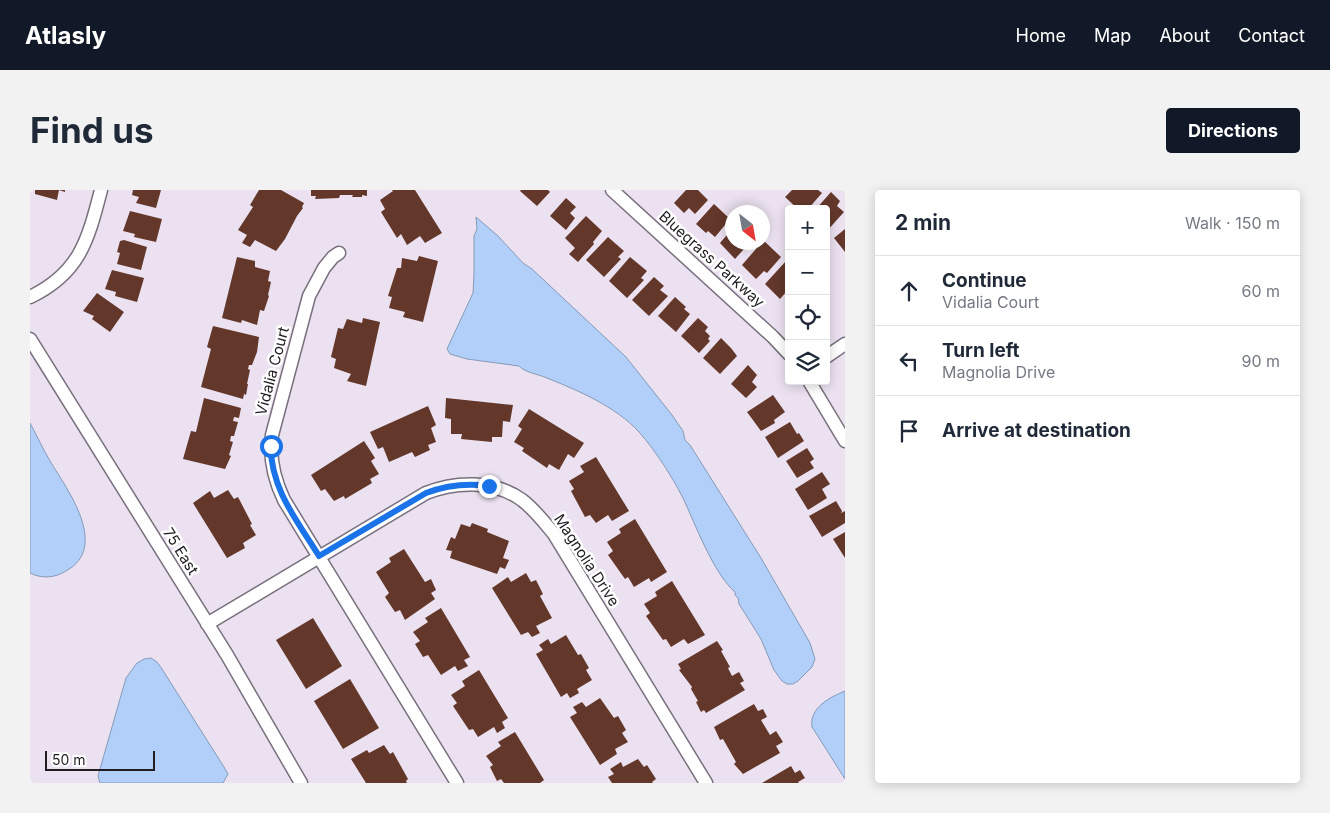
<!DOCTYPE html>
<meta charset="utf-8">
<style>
body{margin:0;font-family:Inter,sans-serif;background:#f2f2f3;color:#1f2937}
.controls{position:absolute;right:15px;top:15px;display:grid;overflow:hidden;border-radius:5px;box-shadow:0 2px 12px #0003}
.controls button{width:45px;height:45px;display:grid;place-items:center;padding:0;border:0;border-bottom:1px solid #e0e1e3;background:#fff;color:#1f2937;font:25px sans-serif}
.compass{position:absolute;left:695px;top:15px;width:45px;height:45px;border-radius:50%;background:#fff;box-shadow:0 2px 12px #0003;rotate:149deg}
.scale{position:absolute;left:15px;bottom:12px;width:110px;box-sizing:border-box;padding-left:5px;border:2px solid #201d22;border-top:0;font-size:14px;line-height:18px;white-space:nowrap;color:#201d22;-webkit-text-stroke:4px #fff;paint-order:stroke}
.stop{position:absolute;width:15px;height:15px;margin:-11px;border:4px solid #1a73e8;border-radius:50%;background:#fff}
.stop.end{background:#1a73e8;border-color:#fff;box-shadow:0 1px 5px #0008}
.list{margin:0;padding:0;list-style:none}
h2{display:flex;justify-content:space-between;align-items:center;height:65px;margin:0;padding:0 20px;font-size:21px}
h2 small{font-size:16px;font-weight:400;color:#747a83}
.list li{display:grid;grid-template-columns:32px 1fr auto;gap:15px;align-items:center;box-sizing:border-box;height:70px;padding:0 20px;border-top:1px solid #e0e1e3}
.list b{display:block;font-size:19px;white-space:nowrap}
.list p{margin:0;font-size:16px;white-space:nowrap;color:#747a83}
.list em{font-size:16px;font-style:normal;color:#747a83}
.icon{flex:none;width:28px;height:28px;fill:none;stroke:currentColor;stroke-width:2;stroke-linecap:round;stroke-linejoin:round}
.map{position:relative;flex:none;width:815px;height:593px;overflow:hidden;border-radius:5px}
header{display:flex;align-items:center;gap:30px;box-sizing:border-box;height:70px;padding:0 25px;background:#111827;color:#fff}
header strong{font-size:24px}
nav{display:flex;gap:28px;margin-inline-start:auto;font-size:18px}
.intro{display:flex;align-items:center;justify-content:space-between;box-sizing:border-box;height:120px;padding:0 30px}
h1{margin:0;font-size:35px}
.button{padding:12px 22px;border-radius:5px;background:#111827;color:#fff;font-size:18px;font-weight:700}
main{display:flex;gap:30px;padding:0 30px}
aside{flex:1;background:#fff;border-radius:5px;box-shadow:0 2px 12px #0003}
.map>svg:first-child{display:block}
.water{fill:#b1cff8;stroke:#869ab8}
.building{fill:#63382a}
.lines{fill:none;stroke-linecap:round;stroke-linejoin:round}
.street-casing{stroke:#79707e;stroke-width:15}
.street{stroke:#fff;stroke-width:12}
.route{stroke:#1a73e8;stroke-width:6}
.labels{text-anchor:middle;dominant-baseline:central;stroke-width:5;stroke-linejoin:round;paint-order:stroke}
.street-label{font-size:15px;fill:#201d22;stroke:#fff}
</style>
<header>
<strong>Atlasly</strong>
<nav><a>Home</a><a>Map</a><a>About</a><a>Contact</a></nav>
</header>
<div class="intro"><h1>Find us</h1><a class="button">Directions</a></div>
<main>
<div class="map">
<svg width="815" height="593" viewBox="0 0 815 593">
<rect width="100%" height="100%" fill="#ebe1f0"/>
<path class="water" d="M446 27 468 46 493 73 502 79 596 167 642 225 653 241 655 250 660 255 731 368 780 453 785 469 782 477 768 491 763 494H757L752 491 744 480 731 449 709 414 708 408 705 405V402C686 386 668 342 658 319 648 295 626 261 609 242 585 216 549 201 517 188 508 184 496 183 489 176L437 169 420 164 417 159 443 103 444 84V46L447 39Z
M0 233C7 246 13 259 20 271 37 299 80 357 36 381 25 388 12 389 0 383Z
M121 468 127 472 132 479 194 577 198 584 193 593H70L68 586 96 488 107 473 114 469Z
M815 501V589L782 537C779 518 800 507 815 501Z"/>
<path class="building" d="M5 0H35V2L29 0 27 10 5 4Z
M103 0H131L126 18 106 13 109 7 102 5Z
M229 0H251L274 13 272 17 273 18 267 26 255 49 246 61 225 50 220 57 212 53 217 45 208 40 223 17 220 15Z
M281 0H337V6L332 5V7H322L323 5H310L309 8 285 9 286 6H281Z
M362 0H385L412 43 395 53 390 46 377 55 371 44 367 48 351 22 355 19 350 10 363 1Z
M491 0H518L520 2 507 16 490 1Z
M656 0H668L678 10 665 24 659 18 654 23 644 13Z
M762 0H788L792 3 778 19H768L755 7Z
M801 2 810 11 807 16 814 22 796 42V19H786Z
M536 8 546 17 540 23 545 28 536 40 520 26Z
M684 14 700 29 685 47 678 41 676 43 666 34Z
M100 21 132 29 126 52 104 47 105 44 93 41Z
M556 26 572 41 563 52 564 54 548 72 539 64 545 58 535 48Z
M702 39V52H723L716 60 714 59 705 69 690 53Z
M815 39V62L804 48Z
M578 47 594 61 588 67 591 69 574 87 556 70Z
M732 49 751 67 737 83 734 81 726 89 712 75 732 52Z
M94 50 117 57 111 80 87 74 90 63 87 62 90 51Z
M389 66 408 71 393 132 373 127 375 122 359 118 362 107 358 106 367 78H371L372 68 387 71Z
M207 67 225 71V77L240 81 238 91 241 92 238 105 239 106 234 121 230 120 227 135 212 130 211 133 192 128Z
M600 67 617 81 611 88 614 90 597 108 579 91Z
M756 71 759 73V102L757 101 750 109 735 94Z
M82 80 114 88 107 112 85 106 86 102 75 99Z
M624 87 634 96 630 100 638 106 619 126 602 110Z
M67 103 94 122 80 142 62 129 64 126 53 121Z
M645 107 656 117 654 119 660 124 646 142 628 126Z
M333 128 350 132 336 196 317 191 321 184 304 178 306 169 301 167 308 138 313 139 317 129 332 133Z
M668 128 678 137 675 141 680 146 678 149 680 151 669 163 651 146Z
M183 136 229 147 227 162 222 175H219L218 179 220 180 217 194H218L216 205 214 204 213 209 171 197 181 159 177 157Z
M691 148 701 158 707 166 690 184 673 168Z
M718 175 727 185 722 192 727 197 716 208 701 194Z
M743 205 755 222 744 230 745 233 731 241 717 222Z
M174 208 211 218 209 228 204 227 203 231 208 232 204 246H201L200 251 203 252 199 265 201 266 195 279 153 269 161 241 166 242Z
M416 208 483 215 480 232 473 231 472 247H462V252L431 249 432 244H421V229L415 228Z
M398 216 406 235 401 238 406 252 398 255 400 260 385 267 382 262 359 272 353 257 348 259 340 242Z
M499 219 554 253 544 268 538 264 529 280 519 274 517 278 492 261 494 258 484 252 492 239 488 236Z
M760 232 767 244 769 243 774 251 748 268 735 247Z
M334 251 345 268 341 271 349 284 340 289 342 293 315 309 314 306 304 311 295 299 291 301 281 285Z
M777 258 784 269 780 272 784 278 767 288 756 271Z
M566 267 599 321 582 331 578 325 566 333 560 325 555 327 541 301 544 299 539 291 554 282 550 276Z
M792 282 800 294 792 299 797 308 778 320 765 299Z
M198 300 204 309 208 307 222 334 220 335 226 345 213 353 215 358 197 368 163 313 180 301 184 308Z
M806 311 812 321 811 323 815 321V333L792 347 779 326Z
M605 329 637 382 621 392 619 388 604 397 598 387 595 389 578 365 583 361 577 352 591 343 589 339Z
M442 333 458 339 457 342 479 351 473 368 479 370 475 379 470 377 467 384 420 368 422 361 416 360 421 347 425 349 431 334 440 337Z
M815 342V368L803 349Z
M374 359 395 392 401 389 406 400 401 403 405 409 375 430 370 420 365 422 355 407 359 403 346 382 361 372 359 368Z
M496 383 501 392 506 390 513 404 510 406 522 428 506 436 510 443 502 447 498 442 491 445 462 398 478 387 481 392Z
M642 391 675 445 658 454 654 449 641 457 636 449 633 450 616 426 620 423 614 414 627 406 625 402Z
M411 418 440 467 434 470 438 476 428 481 425 476 411 485 398 465 393 467 385 454 390 451 383 442 398 432 395 428Z
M283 428 312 476 276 499 246 450Z
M536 445 548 465 551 464 559 478 556 480 562 490 547 499 549 503 540 508 537 503 531 507 506 464 513 460 509 455 518 449 521 454Z
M687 451 693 460 691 461 700 477 698 478 702 486 709 482 714 491 710 493 715 500 676 523 674 520 671 522 666 512 668 511 661 499 662 497 649 480 651 479 648 474Z
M449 480 478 528 472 532 475 538 467 543 464 537 448 547 443 539 439 540 423 516 427 513 421 505 435 496 432 491Z
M320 489 349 538 313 559 284 511Z
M570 508 584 528 588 526 596 540 592 543 598 552 585 559 587 564 570 575 540 527 547 523 543 517 552 512 556 517Z
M724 514 728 521 733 519 737 527 731 530 740 545 746 541 753 552 746 556 750 563 713 584 704 574 706 572 693 549 690 550 684 537Z
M485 542 514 590 510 593H474L471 589 467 591 460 577 463 575 456 566 471 556 468 552Z
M354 555 360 564 363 562 378 589 376 591 377 593H336L321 569 337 560 339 563Z
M608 569 614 577 617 575 626 589 622 592 623 593H582L578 587 584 584 580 579 591 572 593 577Z
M761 576 765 583 770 580 775 588 768 592 769 593H732Z"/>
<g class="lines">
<g class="street-casing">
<path id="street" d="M582 0 743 147 759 164
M309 63 303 67 294 78 279 106 242 245C239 268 244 289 254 310L427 593
M0 107C50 83 58 50 71 0
M0 149 197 465 271 593
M796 167 815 154
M779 191 815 251
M177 434 396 303C426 291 464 290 492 310 505 320 514 332 524 344L676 593"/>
</g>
<use href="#street" class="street"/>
</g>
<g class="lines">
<path class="route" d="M241 256C240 298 268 332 289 366L396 303C417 295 437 293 459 296"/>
</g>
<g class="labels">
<g class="street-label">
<text transform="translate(682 69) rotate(42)">Bluegrass Parkway</text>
<text transform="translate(242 181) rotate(-75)">Vidalia Court</text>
<text transform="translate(151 361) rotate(58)">75 East</text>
<text transform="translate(557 370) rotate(57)">Magnolia Drive</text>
</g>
</g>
</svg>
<div class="controls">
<button>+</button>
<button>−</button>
<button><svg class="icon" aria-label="locate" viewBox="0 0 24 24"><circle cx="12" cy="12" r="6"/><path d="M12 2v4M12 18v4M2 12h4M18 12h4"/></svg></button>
<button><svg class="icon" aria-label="layers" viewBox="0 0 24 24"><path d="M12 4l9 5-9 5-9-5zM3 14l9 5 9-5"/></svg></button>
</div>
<svg class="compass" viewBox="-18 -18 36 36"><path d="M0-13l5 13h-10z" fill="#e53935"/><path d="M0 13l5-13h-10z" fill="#747a83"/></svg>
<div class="scale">50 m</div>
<div class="stop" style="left:241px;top:256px"></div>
<div class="stop end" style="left:459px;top:296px"></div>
</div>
<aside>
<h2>2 min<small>Walk · 150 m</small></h2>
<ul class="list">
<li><svg class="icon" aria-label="ahead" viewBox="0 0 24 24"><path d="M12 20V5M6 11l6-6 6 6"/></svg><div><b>Continue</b><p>Vidalia Court</p></div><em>60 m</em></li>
<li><svg class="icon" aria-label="left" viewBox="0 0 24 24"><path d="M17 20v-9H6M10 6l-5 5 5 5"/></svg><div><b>Turn left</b><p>Magnolia Drive</p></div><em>90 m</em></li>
<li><svg class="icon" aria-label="arrive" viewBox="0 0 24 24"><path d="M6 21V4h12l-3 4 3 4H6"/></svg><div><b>Arrive at destination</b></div></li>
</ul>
</aside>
</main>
